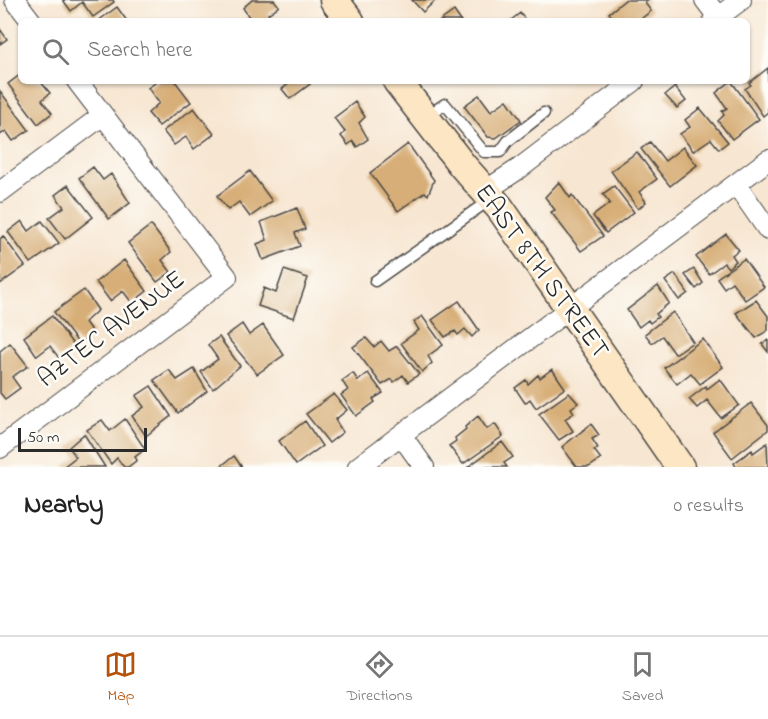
<!DOCTYPE html>
<style>
body{margin:0;font-family:"Indie Flower",sans-serif;background:#f2f2f2;color:#222}
.scale{position:absolute;left:18px;bottom:15px;width:129px;box-sizing:border-box;padding-left:6px;border:3px solid #2b2b2b;border-top:0;font-size:16px;line-height:21px;white-space:nowrap;color:#2b2b2b;-webkit-text-stroke:4px #fdfcf7;paint-order:stroke}
.list{margin:0;padding:0;list-style:none}
h2{display:flex;justify-content:space-between;align-items:center;height:78px;margin:0;padding:0 24px;font-size:26px}
h2 small{font-size:20px;font-weight:400;color:#767676}
.icon{flex:none;width:33px;height:33px;fill:none;stroke:currentColor;stroke-width:2;stroke-linecap:round;stroke-linejoin:round}
.map{position:relative;flex:none;width:768px;height:467px;overflow:hidden}
.search{position:absolute;background:#fff;box-shadow:0 2px 4px #0004;left:18px;right:18px;top:18px;height:66px;display:flex;align-items:center;gap:15px;box-sizing:border-box;padding:0 21px;border-radius:9px;color:#767676;font-size:22px}
.sheet{height:168px;background:#fff}
nav{display:flex;justify-content:space-around;align-items:center;box-sizing:border-box;height:84px;border-top:2px solid #e0e0e0;background:#fff;font-size:16px;color:#767676}
nav a{display:grid;justify-items:center;gap:3px}
nav .on{color:#b45309}
.map>svg:first-child{display:block}
.building{fill:#d7ae77}
.lines{fill:none;stroke-linecap:round;stroke-linejoin:round}
.lane-casing{stroke:#4a4744;stroke-width:13}
.street-casing{stroke:#4a4744;stroke-width:22}
.secondary-casing{stroke:#4a4744;stroke-width:31}
.lane{stroke:#fff;stroke-width:10}
.street{stroke:#fff;stroke-width:20}
.secondary{stroke:#fce6c4;stroke-width:28}
.labels{text-anchor:middle;dominant-baseline:central;stroke-width:5;stroke-linejoin:round;paint-order:stroke}
.street-label{font-size:26px;fill:#2b2b2b;stroke:#fdfcf7}
</style>
<div class="map">
<svg width="768" height="467" viewBox="0 0 768 467">
<rect width="100%" height="100%" fill="#fdfcf7"/>
<filter id="ink" filterUnits="userSpaceOnUse"><feTurbulence type="fractalNoise" baseFrequency=".0167" numOctaves="2"/><feDisplacementMap in="SourceGraphic" scale="12" xChannelSelector="R" yChannelSelector="G"/><feConvolveMatrix kernelMatrix="1 2 1 2 8 2 1 2 1" color-interpolation-filters="sRGB"/></filter>
<filter id="wash" filterUnits="userSpaceOnUse"><feTurbulence type="fractalNoise" baseFrequency=".008" numOctaves="4" result="noise"/><feDisplacementMap in="SourceGraphic" scale="24" xChannelSelector="R" yChannelSelector="G"/><feGaussianBlur stdDeviation="1.35" result="paint"/><feColorMatrix in="noise" values="0 0 0 0 0 0 0 0 0 0 0 0 0 0 0 0 0 1.4 0 .05"/><feComposite in="paint" operator="in"/></filter>
<g filter="url(#wash)">
<rect width="100%" height="100%" fill="#f7e6d1"/>
<g id="blocks">
<path class="building" d="M63 0H113L114 2 93 17 82 2 71 11Z
M252 0H274L279 6 268 14 272 21H243L249 17 243 8Z
M412 0H436L423 12Z
M625 0H649L645 3 651 11 638 21H615L609 13Z
M117 7 127 21H98Z
M454 11 461 21H440Z
M520 13 526 21H510Z
M0 29 7 39 0 44Z
M768 68V112L763 116 745 89 751 85 749 83Z
M21 74V81H40L50 93 42 100 52 113 38 124 8 84Z
M158 81H175L191 102 159 126 148 113 159 103 148 88Z
M292 81H308L310 84 290 99 282 89Z
M731 81 759 119 732 139 718 121 724 115 722 111 727 108 716 93Z
M675 87 686 101 677 108 665 95Z
M0 91 29 130 13 141 6 131 0 135Z
M479 95 491 111 507 100 521 120 496 138 488 137 464 106Z
M355 102 365 117 359 123 368 139 357 147 353 141 348 145 341 136 345 132 334 118Z
M194 108 214 134 194 149 186 137 174 145 163 131Z
M700 108 728 142 719 149 711 139 693 151 680 134 690 127 685 120Z
M650 142 665 161 683 147 697 165 670 186 641 149Z
M408 144 434 180 428 195 425 192 398 211 370 173Z
M637 152 657 179 639 192 646 202 638 209 611 171Z
M93 167 103 180 111 174 130 203 109 219 79 178Z
M250 171 272 201 250 217 239 202 228 210 217 196Z
M559 182 570 198 572 195 603 236 581 251 551 212 555 210 545 197Z
M68 185 93 217 65 239 49 218 64 207 55 195Z
M614 186 634 212 606 233 593 216 610 203 603 194Z
M297 208 305 229 295 233 300 246 263 260 257 244 267 240 261 222Z
M22 221 29 231 42 221 59 243 31 263 8 232Z
M151 225 171 252 162 260 171 272 157 282 128 243Z
M726 234 739 250 732 255 736 261 728 268 724 263 709 274 696 257Z
M3 236 25 266 0 284V239Z
M744 259 764 287 745 300 732 282 724 288 717 278Z
M124 260 147 291 132 303 123 291 110 301 96 282Z
M694 269 703 283 696 289 685 275Z
M284 270 308 278 294 318 258 306 264 288 276 293Z
M675 274 688 293 679 300 665 281Z
M658 286 669 303 656 314 658 317 650 323 648 320 639 327 627 310Z
M84 290 98 310 85 322 93 333 79 344 54 312Z
M756 300 768 316V330L756 338 736 313Z
M459 301 479 330 472 337 465 329 458 335 455 331 445 337 432 320Z
M673 312 693 342 675 354 662 336 652 343 645 334Z
M52 316 75 347 59 358 50 346 37 356 24 337Z
M422 316 443 345 428 356 432 363 422 372 401 343 419 330 414 322Z
M242 324 249 335 263 325 284 355 257 374 226 336Z
M219 337 240 366 213 389 201 372 218 359 208 345Z
M366 338 374 347 381 341 389 351 397 346 419 374 408 382 403 375 394 382 392 379 382 385 353 347Z
M703 339 723 367 700 384 691 373 677 384 664 368Z
M768 340V352L762 344Z
M10 343 28 366 12 377 20 388 5 399 0 393V351Z
M194 369 207 391 178 413 154 380 169 370 177 380Z
M552 369 565 388 536 408 530 399 525 403 515 388 526 380 528 384 538 375 540 378Z
M353 373 358 381 368 373 383 393 373 399 375 402 356 416 341 395 348 390 342 381Z
M720 379 739 405 721 418 707 400 697 408 689 399 706 386 707 389Z
M151 386 171 416 146 436 132 416 144 407 136 396Z
M569 393 578 403 571 408 574 413 565 419 573 431 559 440 539 414Z
M334 394 347 410 335 420 343 432 329 443 306 414Z
M751 403 768 425V430L732 458 713 432Z
M478 416 487 429 495 424 503 436 463 464 449 446 456 441 455 438 466 429 465 427Z
M125 419 145 449 135 457 137 460 128 467H124L117 458 111 464 87 430 102 420 110 431Z
M305 421 322 446 296 465 279 441Z
M591 424 599 435 592 439 598 448 594 450 601 459 589 467H577L562 447Z
M84 434 105 467H63L76 457 69 447Z
M502 442 513 457 504 463 507 467H468Z
M767 443 768 467H736L734 463 752 450 753 453Z
M234 456 242 467H220Z"/>
</g>
</g>
<g filter="url(#ink)">
<use href="#blocks" fill-opacity="0" stroke="#4a4744" stroke-width="1.5"/>
<g class="lines">
<g class="lane-casing">
<path id="lane" d="M425 117 445 104 484 152H500L508 141 544 113
M375 281 491 199"/>
</g>
<g class="street-casing">
<path id="street" d="M15 0 31 21
M705 0 718 17
M713 21 741 0
M736 184 768 230
M485 191 520 168 634 81
M0 192 103 115
M401 435 424 467
M0 448 227 277 77 81
M358 467 768 160"/>
</g>
<g class="secondary-casing">
<path id="secondary" d="M334 0 350 21
M397 81 462 165 500 208 680 467"/>
</g>
<use href="#lane" class="lane"/>
<use href="#street" class="street"/>
<use href="#secondary" class="secondary"/>
</g>
</g>
<g class="labels">
<g class="street-label">
<text transform="translate(541 272) rotate(54)">EAST 8TH STREET</text>
<text transform="translate(112 330) rotate(-37)">AZTEC AVENUE</text>
</g>
</g>
</svg>
<div class="scale">50 m</div>
<div class="search"><svg class="icon" aria-label="search" viewBox="0 0 24 24"><circle cx="10" cy="10" r="6"/><path d="M15 15l6 6"/></svg>Search here</div>
</div>
<section class="sheet">
<h2>Nearby<small>0 results</small></h2>
<ul class="list">
</ul>
</section>
<nav>
<a class="on"><svg class="icon" aria-label="map" viewBox="0 0 24 24"><path d="M3 6l6-2 6 2 6-2v14l-6 2-6-2-6 2zM9 4v14M15 6v14"/></svg>Map</a>
<a><svg class="icon" aria-label="directions" viewBox="0 0 24 24"><path d="M12 3l9 9-9 9-9-9zM9 14v-3h6M13 9l2 2-2 2"/></svg>Directions</a>
<a><svg class="icon" aria-label="saved" viewBox="0 0 24 24"><path d="M7 4h10v16l-5-4-5 4z"/></svg>Saved</a>
</nav>
